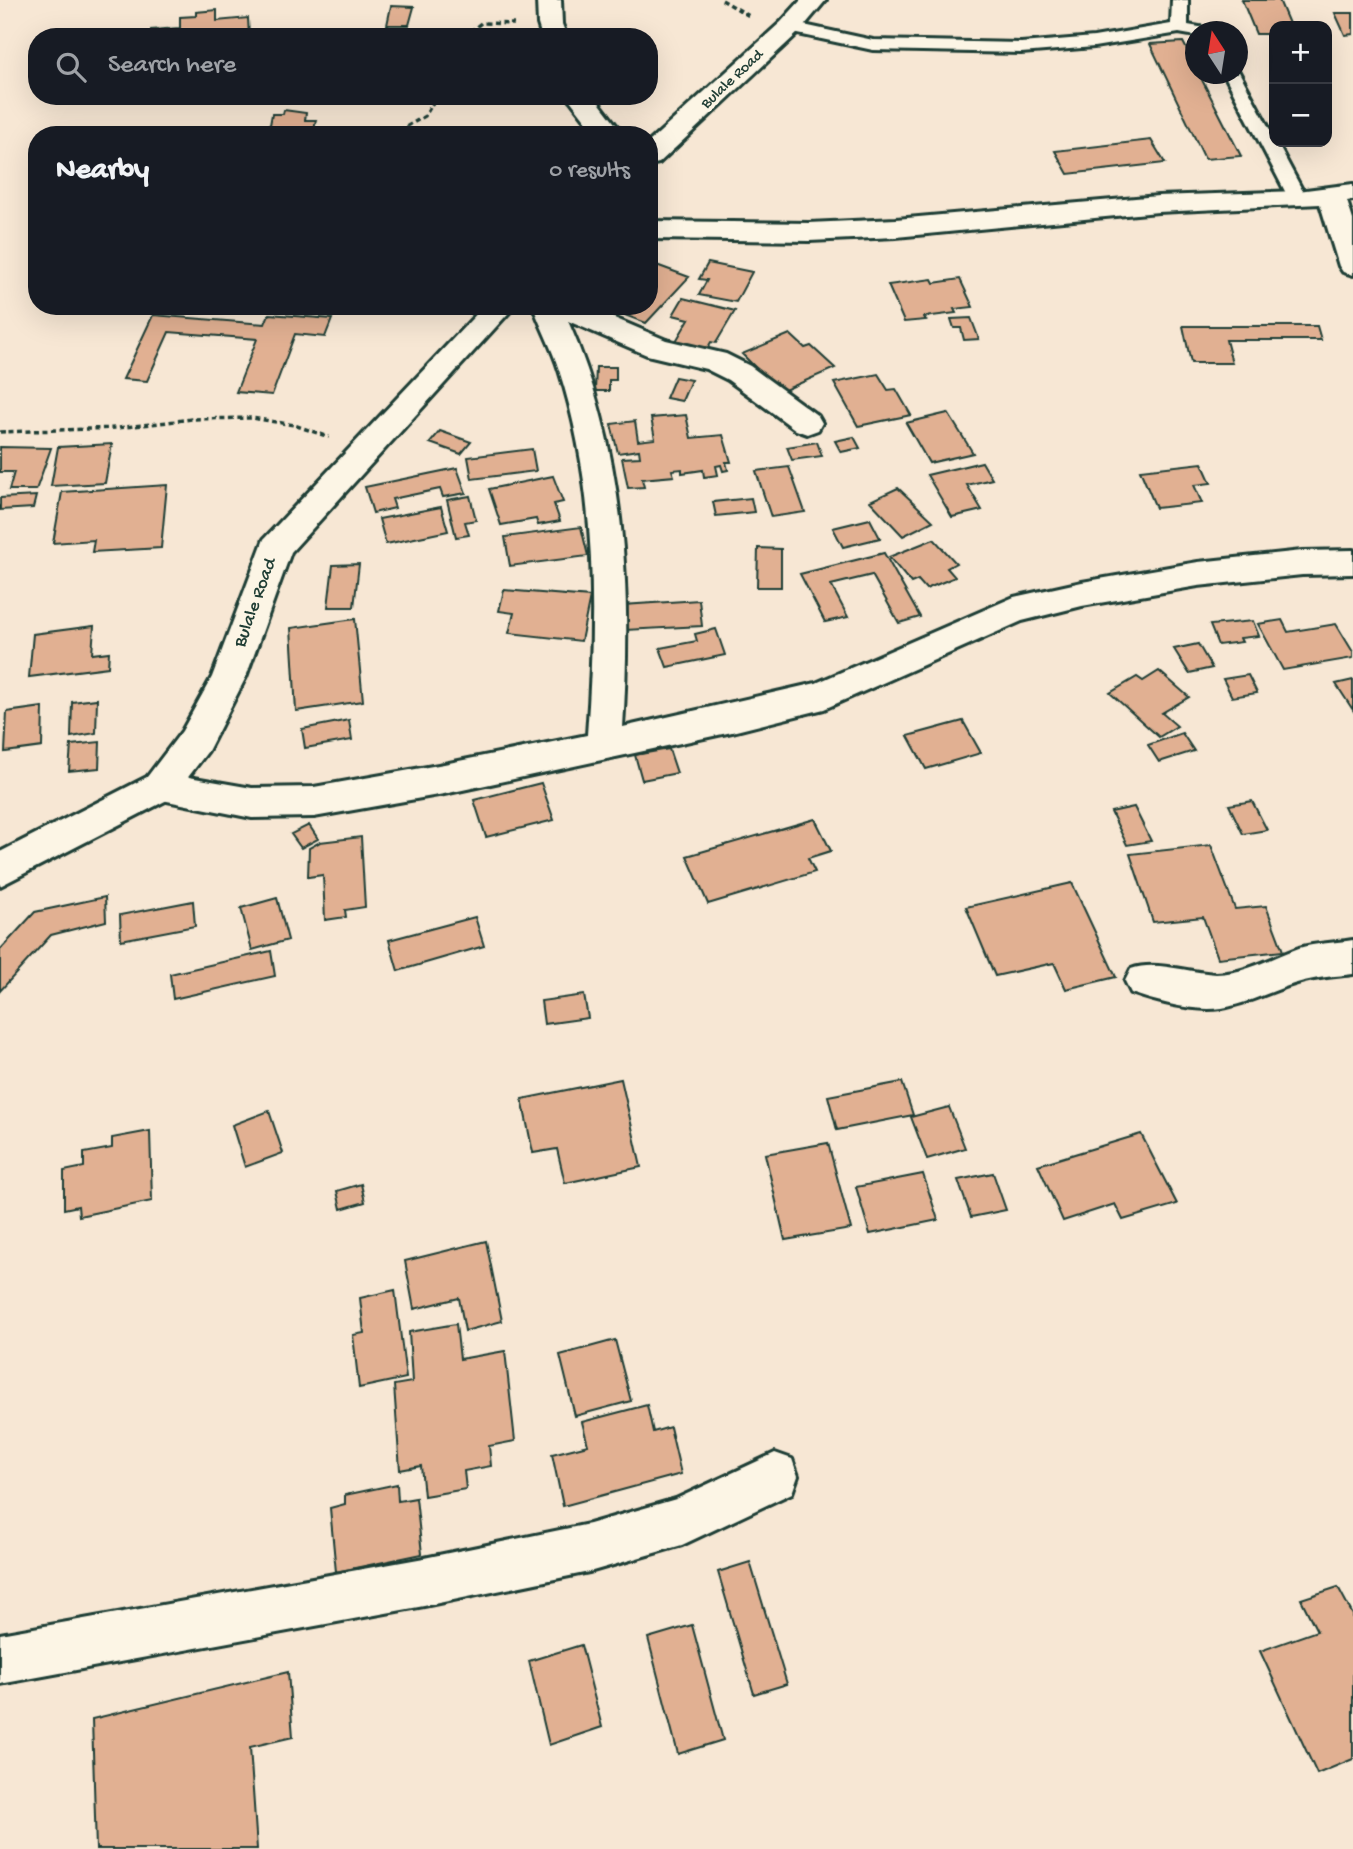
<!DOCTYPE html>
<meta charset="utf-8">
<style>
body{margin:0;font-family:"Gochi Hand",sans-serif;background:#20242c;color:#f1f3f6}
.controls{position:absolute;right:21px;top:21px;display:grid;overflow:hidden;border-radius:14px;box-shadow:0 7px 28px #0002}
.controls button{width:63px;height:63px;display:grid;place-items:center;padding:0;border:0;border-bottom:2px solid #363941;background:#171b24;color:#f1f3f6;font:35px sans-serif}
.compass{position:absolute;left:1185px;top:21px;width:63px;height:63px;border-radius:50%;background:#171b24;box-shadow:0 7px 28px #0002;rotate:348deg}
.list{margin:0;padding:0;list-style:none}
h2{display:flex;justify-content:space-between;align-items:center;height:91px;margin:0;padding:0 28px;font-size:30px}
h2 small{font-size:23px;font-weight:400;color:#9ea1a6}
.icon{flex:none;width:38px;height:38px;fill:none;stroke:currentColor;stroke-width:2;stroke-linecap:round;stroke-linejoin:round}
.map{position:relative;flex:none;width:1353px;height:1849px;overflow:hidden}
.search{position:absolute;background:#171b24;box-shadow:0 7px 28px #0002;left:28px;top:28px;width:630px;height:77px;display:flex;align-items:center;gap:18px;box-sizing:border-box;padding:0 24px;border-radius:28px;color:#9ea1a6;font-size:26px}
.panel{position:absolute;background:#171b24;box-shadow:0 7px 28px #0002;left:28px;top:126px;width:630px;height:189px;border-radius:28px}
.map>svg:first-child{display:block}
.building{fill:#e1b092;stroke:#1f3d34;stroke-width:2}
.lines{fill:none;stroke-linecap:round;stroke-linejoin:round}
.lane-casing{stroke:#1f3d34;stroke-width:6}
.street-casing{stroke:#1f3d34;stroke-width:6}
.secondary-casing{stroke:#1f3d34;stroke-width:6}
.path{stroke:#1f3d34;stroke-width:3.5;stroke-dasharray:5 3.5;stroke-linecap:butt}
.lane{fill:#fcf5e5;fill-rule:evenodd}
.street{fill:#fcf5e5;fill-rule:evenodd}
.secondary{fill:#fcf5e5;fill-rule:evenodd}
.labels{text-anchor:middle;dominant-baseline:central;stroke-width:7;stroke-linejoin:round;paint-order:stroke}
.far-street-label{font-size:16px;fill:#1f3d34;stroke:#fcf5e5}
.street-label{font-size:19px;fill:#1f3d34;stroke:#fcf5e5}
</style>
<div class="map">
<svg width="1353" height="1849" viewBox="0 0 1353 1849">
<rect width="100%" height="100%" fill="#f7e7d4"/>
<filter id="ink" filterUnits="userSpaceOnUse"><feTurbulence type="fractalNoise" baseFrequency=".0143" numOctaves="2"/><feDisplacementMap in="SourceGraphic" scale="14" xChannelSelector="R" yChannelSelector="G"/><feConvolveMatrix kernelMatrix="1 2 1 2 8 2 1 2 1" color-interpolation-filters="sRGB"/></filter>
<g filter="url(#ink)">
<path class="building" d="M1242 0H1279L1290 26H1274V34H1256Z
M391 6 414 7 409 25H387Z
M217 10V21L248 18 249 37H151V30L180 28V17L196 16V12Z
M1335 13H1353V34L1345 35Z
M1183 42 1196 67V74H1199L1241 156 1205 159 1150 44Z
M284 110 306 113 305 120H316L313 135H255L257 125H270L272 114H283Z
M1151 140 1165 163 1068 174 1055 151Z
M651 263 689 277 646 323 609 309 611 306H649Z
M708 263 752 272 736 302 699 295 707 280 699 279Z
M932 279 934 283 960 279 973 307 954 309 956 313 924 317 926 320 904 322 888 285Z
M683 298 735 311 716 343 711 342 707 349 676 341 689 319 673 315Z
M306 306H343V313L305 314Z
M269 314 332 319 325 337 295 334 272 395 236 392 257 339 169 332 147 381 123 379 153 315 265 324Z
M971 318 979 339 964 340 961 328H954L951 319Z
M1183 326H1317L1321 340H1226L1232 363H1191Z
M790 334 805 348 811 346 835 368 780 392 742 354Z
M596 367H616V380H609V391H595Z
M878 374 888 390 896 389 911 415 858 426 834 383Z
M675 377 691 380 682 401 666 398Z
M948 413 973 453 929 463 906 423Z
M686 415 691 438 723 435 731 462H726L728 470 723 471 721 465 716 466 718 475 704 477 703 470 682 473V469L672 470 674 476 642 479 644 487 628 488 622 458 640 457 639 450 618 453 611 424 635 421 638 441 655 439 651 418Z
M440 431 471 442 461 454 430 443Z
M854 437 860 448 841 452 835 441Z
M817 442 822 456 792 460 787 447Z
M112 444 105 483 51 486 58 447Z
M0 447 51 448 36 490H9L14 472H0Z
M532 449 536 471 472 479 468 457Z
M982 462 992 479 967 485 982 510 952 517 927 475Z
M1202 463 1211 483 1194 485 1202 503 1156 508 1140 470Z
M789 467 805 512 771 517 756 471Z
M457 468 466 493 443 497 440 489 392 499 395 508 373 513 365 487Z
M553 476 563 502 554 504 560 521 538 525 536 519 501 525 489 489Z
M167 485 161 548 92 552 94 540 53 543 62 492Z
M898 488 933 521 903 536 870 501Z
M36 496 33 508 0 510V498Z
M470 496 476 520 465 522 469 535 456 537 447 500Z
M751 498 754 512 716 516 713 502Z
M441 507 448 531 386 544 379 519Z
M870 519 880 538 843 547 833 528Z
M581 527 588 556 510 566 505 537Z
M934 539 956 563 947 568 955 577 926 589 918 580 911 583 889 557Z
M758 548 781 549V587H757Z
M884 553 920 617 899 623 872 575 831 585 848 617 825 622 800 574Z
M359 564 354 607H328L333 565Z
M504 590 590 597 581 641 509 633 514 613 499 611Z
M699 600 702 626 625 630 623 605Z
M355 619 363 701 296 711 291 628Z
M1282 620 1288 632 1336 624 1353 652V658L1283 670 1258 624Z
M1253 621 1259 636 1240 638 1242 642 1218 645 1210 625Z
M94 626 92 654 109 652 108 667 29 677 33 634Z
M716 629 725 655 667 667 660 648 697 641 695 634Z
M1198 644 1212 668 1189 673 1174 649Z
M1159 671 1189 697 1162 713 1177 726 1159 737 1110 693 1137 677 1143 681Z
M1248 675 1257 693 1232 697 1223 679Z
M1353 680V710L1336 684Z
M97 699 96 733 71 737 72 702Z
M43 707 42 747 5 752 7 712Z
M349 720 352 740 305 748 302 729Z
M963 721 981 753 926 769 908 736Z
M1182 733 1194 751 1159 762 1148 745Z
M100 742 99 768 69 771 71 745Z
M669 749 677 773 642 780 635 755Z
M541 783 554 820 486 837 474 800Z
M1252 801 1267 830 1243 834 1229 805Z
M1134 807 1151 841 1127 845 1111 812Z
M815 819 831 851 808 858 815 872 708 904 687 856Z
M309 825 318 839 301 848 291 834Z
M361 837 365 907 345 910 346 917 325 920 323 875 308 877 309 848 320 842Z
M1211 845 1235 909 1266 906 1283 951 1218 958 1203 917 1153 922 1130 854Z
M1072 883 1116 977 1066 989 1054 963 995 976 966 907Z
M105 897 106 921 51 935 0 991V950L35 912Z
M277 898 288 940 252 950 241 908Z
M193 901 195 926 121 940 120 915Z
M475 917 484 946 398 971 389 940Z
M271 951 275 976 173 999 170 974Z
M584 995 588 1018 544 1024 541 1001Z
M621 1079 641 1167 565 1183 557 1149 533 1153 522 1099Z
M902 1082 913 1115 837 1130 828 1096Z
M949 1107 965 1148 927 1159 911 1117Z
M269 1111 283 1153 245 1167 232 1125Z
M150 1131 152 1201 79 1216 78 1206 64 1209V1171L84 1167V1153L112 1148V1138Z
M1141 1134 1177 1204 1123 1220 1115 1204 1063 1221 1038 1165Z
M828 1143 851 1229 785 1240 765 1154Z
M993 1173 1006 1210 971 1217 958 1180Z
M923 1174 938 1220 870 1234 856 1187Z
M361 1184 365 1202 341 1209 337 1191Z
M486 1241 502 1321 465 1331 459 1298 414 1309 405 1261Z
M395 1290 406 1378 359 1388 353 1335 364 1333 360 1298Z
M456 1324 460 1359 505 1351 515 1441 489 1446 491 1466 464 1471 466 1489 424 1496 421 1466 400 1470 394 1385 412 1382 409 1332Z
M615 1340 631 1401 575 1416 560 1355Z
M647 1405 653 1432 670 1427 681 1474 563 1506 552 1454 588 1445 582 1422Z
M397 1484 398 1501 416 1498 422 1554 336 1572 330 1508 345 1504V1495Z
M750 1562 787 1684 754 1694 718 1572Z
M1338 1587 1353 1615V1759L1317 1774 1260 1651 1317 1631 1301 1599Z
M692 1625 723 1740 678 1754 648 1638Z
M581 1645 602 1727 549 1745 529 1661Z
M288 1672 293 1737 250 1747 257 1849H96L92 1719Z"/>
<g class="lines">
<g class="lane-casing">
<path id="lane" d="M1172 0H1188V25L1205 28 1207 32H1196V36L1179 33 1094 47 1021 53 873 50 784 31 781 27 790 22 873 40 1021 43 1094 37 1171 24Z
M1238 70 1307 199 1305 203H1291L1289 199 1224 74H1238Z"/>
</g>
<g class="street-casing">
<path id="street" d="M537 0H561L562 24 567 37H542L538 24Z
M567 96H594L624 135H597Z
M1353 184V200L1347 201 1353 220V275L1343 272 1339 266 1320 204 1158 212 896 237 809 241 649 239V221L809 223 896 219 1158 196 1298 191Z
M533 306H586L666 340 726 354 750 366 818 416 822 423 818 430 807 434 796 430 728 380 706 369 647 355 568 321C625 449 632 589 623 727L816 683 1014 597 1082 582 1198 562 1302 551 1353 550V574L1302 575 1198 586 1082 606 1022 621 824 709 732 732 444 794 314 817 252 818 147 797 142 787 147 777 160 772 252 788 314 787 444 764 587 735C596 614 597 487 559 370 552 348 541 328 533 306Z
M1353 940V974C1337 976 1320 977 1304 981 1276 988 1251 1003 1222 1008 1194 1012 1157 1002 1131 993L1125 981 1131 969C1157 960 1189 973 1216 974 1245 974 1273 957 1299 948 1316 943 1336 943 1353 940Z
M775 1453 792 1459 798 1476 792 1493 682 1545 589 1572 424 1606 0 1684V1634L424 1558 589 1524 676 1499Z"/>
</g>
<g class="secondary-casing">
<path id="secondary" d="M801 0H826L799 32 659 163 649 165V142L781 22Z
M484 306H515L291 552 246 677 208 751 173 797 0 886V852L147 777 182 731 212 677 264 539Z"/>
</g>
<path class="path" d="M722 0 751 17
M464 37 481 23 514 24
M392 135 425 116 437 96
M50 312 62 306
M0 432 118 428 192 419 252 418 294 425 329 437"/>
<use href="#lane" class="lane"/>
<use href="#street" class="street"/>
<use href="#secondary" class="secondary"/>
</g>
</g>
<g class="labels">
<g class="far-street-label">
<text transform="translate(733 80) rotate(-43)">Bulale Road</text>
</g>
<g class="street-label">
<text transform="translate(256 603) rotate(-70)">Bulale Road</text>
</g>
</g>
</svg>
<div class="controls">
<button>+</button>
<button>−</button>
</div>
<svg class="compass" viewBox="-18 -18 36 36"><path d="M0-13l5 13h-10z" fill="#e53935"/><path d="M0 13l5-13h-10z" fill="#9ea1a6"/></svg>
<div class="search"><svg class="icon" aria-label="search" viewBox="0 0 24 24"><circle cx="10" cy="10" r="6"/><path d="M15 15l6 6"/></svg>Search here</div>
<section class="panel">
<h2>Nearby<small>0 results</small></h2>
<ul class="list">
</ul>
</section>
</div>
